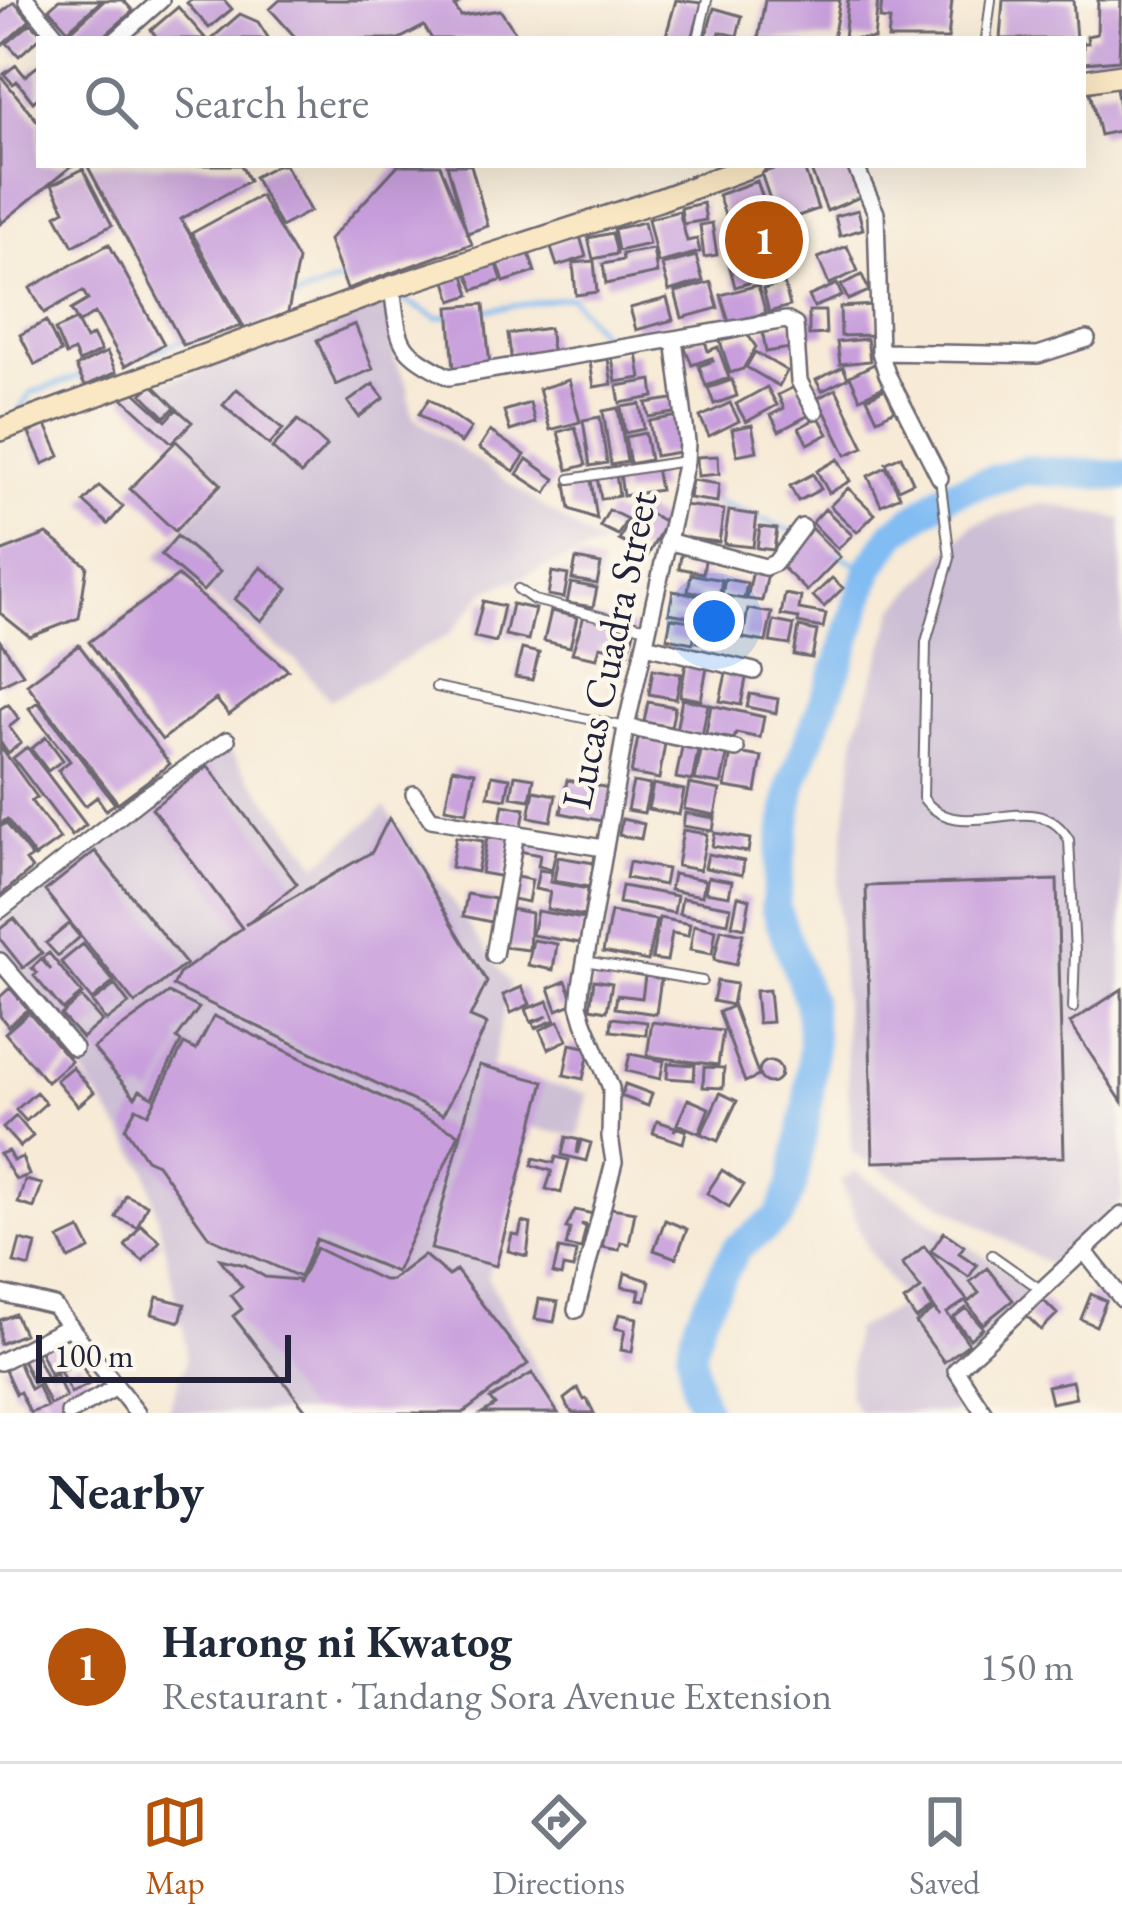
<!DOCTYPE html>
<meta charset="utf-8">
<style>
body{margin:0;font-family:"EB Garamond",serif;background:#f6f6f7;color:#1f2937}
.scale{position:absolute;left:36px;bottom:30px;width:255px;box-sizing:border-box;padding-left:12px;border:6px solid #22223b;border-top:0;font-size:33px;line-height:42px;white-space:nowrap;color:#22223b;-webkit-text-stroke:9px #fbf7ec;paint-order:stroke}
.you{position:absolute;left:714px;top:621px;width:42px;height:42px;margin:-30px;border:9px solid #fff;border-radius:50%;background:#1a73e8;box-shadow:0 0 0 18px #1a73e833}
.badge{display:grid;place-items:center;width:78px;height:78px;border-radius:50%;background:#b45309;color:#fff;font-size:39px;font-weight:700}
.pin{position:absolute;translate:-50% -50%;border:6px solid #fff;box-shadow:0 3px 12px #0006}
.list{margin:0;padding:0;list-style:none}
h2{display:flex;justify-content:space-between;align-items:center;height:156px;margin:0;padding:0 48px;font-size:51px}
h2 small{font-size:39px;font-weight:400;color:#747a83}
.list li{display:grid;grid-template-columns:78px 1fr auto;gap:36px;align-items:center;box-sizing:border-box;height:192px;padding:0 48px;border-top:3px solid #e0e1e3}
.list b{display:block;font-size:45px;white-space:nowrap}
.list p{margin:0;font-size:39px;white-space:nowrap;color:#747a83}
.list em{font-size:39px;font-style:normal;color:#747a83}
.icon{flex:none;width:66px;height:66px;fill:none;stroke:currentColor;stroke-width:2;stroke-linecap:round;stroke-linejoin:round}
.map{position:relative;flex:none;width:1122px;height:1413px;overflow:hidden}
.search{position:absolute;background:#fff;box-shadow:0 12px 48px #0002;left:36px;right:36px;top:36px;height:132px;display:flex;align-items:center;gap:30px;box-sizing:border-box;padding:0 42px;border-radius:0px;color:#747a83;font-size:45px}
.sheet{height:348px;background:#fff}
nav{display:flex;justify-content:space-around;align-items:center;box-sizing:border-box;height:168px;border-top:3px solid #e0e1e3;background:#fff;font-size:33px;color:#747a83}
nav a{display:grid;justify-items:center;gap:6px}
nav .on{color:#b45309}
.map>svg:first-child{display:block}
.industrial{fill:#ccbed4}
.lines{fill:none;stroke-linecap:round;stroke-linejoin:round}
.stream{stroke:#81bcf3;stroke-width:4.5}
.river{stroke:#81bcf3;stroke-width:30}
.building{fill:#c89fdc}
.service-casing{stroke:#6d6871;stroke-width:12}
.minor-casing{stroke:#6d6871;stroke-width:20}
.secondary-casing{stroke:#6d6871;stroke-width:26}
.service{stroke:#fff;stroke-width:8}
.minor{stroke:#fff;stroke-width:15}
.secondary{stroke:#fae7c3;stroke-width:21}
.labels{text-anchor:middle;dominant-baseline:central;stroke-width:9;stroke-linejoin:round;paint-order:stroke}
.street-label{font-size:42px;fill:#22223b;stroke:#fbf7ec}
</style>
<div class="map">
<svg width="1122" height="1413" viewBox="0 0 1122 1413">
<rect width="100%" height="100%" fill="#fbf7ec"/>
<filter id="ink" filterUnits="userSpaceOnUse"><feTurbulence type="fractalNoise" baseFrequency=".00833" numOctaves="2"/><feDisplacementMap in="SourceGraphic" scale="24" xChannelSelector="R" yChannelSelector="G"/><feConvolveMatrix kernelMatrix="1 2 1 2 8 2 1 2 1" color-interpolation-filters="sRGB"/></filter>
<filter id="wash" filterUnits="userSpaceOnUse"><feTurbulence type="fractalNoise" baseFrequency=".004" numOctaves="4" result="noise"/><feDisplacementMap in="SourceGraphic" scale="48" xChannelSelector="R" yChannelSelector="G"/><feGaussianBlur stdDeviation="2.7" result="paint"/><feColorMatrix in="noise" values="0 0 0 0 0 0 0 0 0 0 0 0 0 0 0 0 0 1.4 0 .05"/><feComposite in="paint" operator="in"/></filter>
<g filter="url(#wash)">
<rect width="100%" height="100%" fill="#f7ead6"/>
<path class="industrial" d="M388 302 395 361 408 386 412 416 589 538 605 545 486 591 450 634 330 700 296 661 156 557 225 482 178 440 188 428 171 413 160 425 123 392 182 377Z
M1044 503 1122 519V1200L1053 1267 852 1153 837 892 856 733 895 609 973 524Z
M227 749 318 864 385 807 510 984 491 1069 588 1094 579 1137 529 1127 487 1277 561 1413H167L186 1362 185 1337 147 1170 79 1067 90 1057 0 947V923Z
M855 1171 1032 1288 955 1378 970 1413H859L848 1394 854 1330 901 1306 932 1343 867 1248 841 1181Z"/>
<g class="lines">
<path class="stream" d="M398 297 437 318 453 315
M288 301 345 279
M482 311 571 297 609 344
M142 355 182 341
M16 415 31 393 86 374
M714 501 792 531
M835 553 869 570"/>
<path class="river" d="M706 1413 696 1387 691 1351 700 1318 736 1249 779 1217 792 1187 808 1104 813 1045 809 1001 775 907 781 855 792 783 841 659 869 570 895 532 950 493 1025 470 1122 476"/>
</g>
<g id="blocks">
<path class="building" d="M59 0H102L68 30 49 9Z
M105 0H123L133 11 101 39H78L71 31Z
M191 0H224L232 9 209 28 187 3Z
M280 0H463L455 7 461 16 500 10 520 39H432L424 26 399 39H297L270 9Z
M676 0 702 3 692 39H665Z
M765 0H840L833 39H758Z
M848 0H878L874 39H844Z
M882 0H952L948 39H888L890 20 880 19Z
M1003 0H1073L1076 39H1000Z
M1098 0H1121L1119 60 1083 63V43H1088L1087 36 1097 34Z
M14 2 30 20 0 47V14Z
M178 7 206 39H158L151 30Z
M714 8 742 16 737 36 720 32 718 39H705Z
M240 14 258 22 269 39H211Z
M31 23 43 35 19 56 7 43Z
M16 65 25 76 39 65V97L33 102 17 81 13 84 4 74Z
M0 75 39 123V165H73L0 224Z
M1116 86 1122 130 1100 135 1090 92Z
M87 165H241L249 181 181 219 241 326 183 345Z
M277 165H285L310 211 281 227 254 177Z
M398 165H440L472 244 347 289 329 240Z
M447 165H471L488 226 467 233Z
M786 165H803L818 209 778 223 761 173Z
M809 165H853L865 195 827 211Z
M83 169 112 225 73 246 56 215 65 210 52 185Z
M757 181 772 224 742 234 755 281 735 287 723 241 733 238 718 195Z
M260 196 298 260 288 312 246 331 192 233Z
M703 203 706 220 683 224 681 208Z
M858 210 863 229 840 236 835 216Z
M679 211 687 241 697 239 700 252 658 263 648 219Z
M644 222 649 244 618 251 614 229Z
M712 223 717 255 704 257 700 225Z
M769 229 781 272 759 278 747 235Z
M612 233 617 254 593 259 588 238Z
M580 236 586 257 557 266 550 245Z
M109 244 164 344 125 366 95 313 79 323 71 310 88 300 83 291 44 313 30 288Z
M847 246 858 271 829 284 818 258Z
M653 249 657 273 606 284 603 264 623 260 622 254Z
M528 250 535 272 504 282 497 261Z
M696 256 703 281 669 291 662 265Z
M495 259 502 280 474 290 466 270Z
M594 261 597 292 576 295 573 263Z
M464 275 470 295 452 301 446 281Z
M862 275 869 291 848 300 841 285Z
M711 282 718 308 682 318 675 292Z
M784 283 790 306 769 312 763 289Z
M837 284 842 296 814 307 809 296Z
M758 285 766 313 729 323 721 295Z
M667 298 673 320 636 330 630 308Z
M484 304 490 366 454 369 449 307Z
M873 305 874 335 841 336 840 307Z
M809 311H825L826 334 809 335Z
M76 320 86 339 93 335 101 351 79 362 74 351 66 355 55 330Z
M46 321 61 352 35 365 20 335Z
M355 324 373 369 336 385 317 340Z
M792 324 796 347 766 352 762 329Z
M549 328 553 357 512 363 508 334Z
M748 335 756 347 743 369 730 373 720 341Z
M704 338 708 351 718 347 729 378 706 386 699 366 713 361 712 358 692 365 684 345Z
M867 339 870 361 840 364 837 342Z
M107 352 116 372 85 386 76 367Z
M755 352 787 371 779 386 746 367Z
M637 353 641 378 616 382 612 357Z
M608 359 612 384 594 387 590 362Z
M874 364 885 386 860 398 850 376Z
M843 367 848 378 822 391 816 380Z
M569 380 580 422 550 430 539 389Z
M652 380 654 397 620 403 617 386Z
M732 380 737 396 714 404 708 388Z
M152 384 175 407 165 417 142 394Z
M373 384 384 398 359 417 348 402Z
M798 385 811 414 779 431 771 415 784 408 778 395Z
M767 387 777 405 746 422 736 404Z
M131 389 166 421 177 409 192 422 172 443 123 398Z
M237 389 283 429 269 445 223 405Z
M836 389 864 447 846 455 818 398Z
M885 389 895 410 877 419 867 398Z
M678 398 680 412 649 417 646 403Z
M429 399 471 428 461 443 419 414Z
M530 403 535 423 510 431 504 411Z
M730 403 739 421 709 436 700 417Z
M640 404 644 429 625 433 621 407Z
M618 408 627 462 611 465 603 411Z
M679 416 685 451 655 456 649 421Z
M600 417 607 463 590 466 583 420Z
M819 417 828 434 808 444 799 428Z
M298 420 327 446 301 474 272 448Z
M46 425 60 456 43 464 29 433Z
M752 425 757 451 737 455 732 429Z
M575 427 586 465 568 470 558 432Z
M490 431 525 455 514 471 479 448Z
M645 433 650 460 630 464 625 437Z
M176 441 221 484 175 531 130 489Z
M718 456 719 474 698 476 697 457Z
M901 456 913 482 898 489 886 463Z
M527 459 555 479 546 493 517 474Z
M838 459 850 481 829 493 817 471Z
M886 467 900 496 881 505 868 476Z
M656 468 660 490 623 496 620 474Z
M616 474 619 496 601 499 597 477Z
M813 474 821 489 798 501 790 486Z
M591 480 597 519 570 509 566 484Z
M692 480 719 484 717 502 689 498Z
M99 486 123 507 108 524 84 502Z
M848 488 875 514 857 532 830 506Z
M683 505 724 510 719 542 678 537Z
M637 507 666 522 648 555 619 540Z
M825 509 852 535 838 549 812 523Z
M609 510 627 519 618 535 600 526Z
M729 511 757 515 753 547 724 544Z
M760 527 777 529 774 550 757 548Z
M811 528 840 557 807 591 777 562Z
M47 534 87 566 79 618 30 637 0 613V552Z
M177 536 220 572 203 591 161 555Z
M682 550 706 555 703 573 679 568Z
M576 559 601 564 597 584 572 579Z
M261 567 288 589 261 621 235 599Z
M753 570 768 573 762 601 747 599Z
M552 572 568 575 564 598 548 595Z
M691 574 722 580 719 596 688 591Z
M178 576 288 670 229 715 216 699 162 740 89 642Z
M832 578 843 588 824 607 813 596Z
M725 579 747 583 744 599 722 595Z
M571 583 597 588 593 607 567 603Z
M673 591 700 596 696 618 669 613Z
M785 594 801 597 799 609 826 614 823 628 798 623 799 618 781 615Z
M483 601 504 606 496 642 474 637Z
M512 604 535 609 528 640 505 635Z
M748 609 772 613 766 642 743 638Z
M551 611 577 617 570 647 544 641Z
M584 616 635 627 629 652 600 646 597 658 572 653Z
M671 618 697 622 693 643 667 638Z
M774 621 794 625 790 645 770 642Z
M701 624 721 628 717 645 697 642Z
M799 627 817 631 812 658 794 655Z
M0 641 23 674 0 685Z
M79 645 170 764 118 803 27 684Z
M522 649 539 653 532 680 515 677Z
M687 658 708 662 701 700 680 696Z
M653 669 681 674 676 699 649 694Z
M727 669 747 673 741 705 720 701Z
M750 694 778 699 776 713 747 707Z
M682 699 708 704 702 736 676 731Z
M38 702 115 804 106 810 97 797 85 806 58 770 70 761 29 708Z
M648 702 675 707 671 727 644 722Z
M8 704 19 719 9 727 21 743 8 753 0 742V709Z
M711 705 764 717 760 738 736 733 734 739 706 734Z
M46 737 63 760 48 771 31 749Z
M638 738 665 743 659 779 631 774Z
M683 742 699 745 692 781 676 778Z
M0 746 37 797 31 801 60 839 35 857 7 819 0 824Z
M702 746 728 751 721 784 695 780Z
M27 747 86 825 72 836 13 758Z
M731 752 762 757 756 792 725 787Z
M208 766 297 884 245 925 372 852 389 818 487 982 470 1017 487 1024 443 1115 173 986 179 974 242 928 152 808Z
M453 768 475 772 467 812 445 808Z
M492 775 510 778 506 799 488 796Z
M515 775 534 778 530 800 511 797Z
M567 780 614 789 607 822 561 813Z
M633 782 650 785 644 813 627 810Z
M653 784 684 790 679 815 648 809Z
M689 784 720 790 715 815 684 809Z
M534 791 556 795 551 821 529 817Z
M503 805 525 809 522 826 500 822Z
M685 813 715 818 713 831 683 826Z
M622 819 644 824 641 839 619 835Z
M6 823 32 857 26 861 32 869 0 896V827Z
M683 830 707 834 700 870 677 866Z
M488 832 512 836 504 877 481 873Z
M715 833 750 839 748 852 712 846Z
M522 836 558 843 552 869 538 866 540 855 519 851Z
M456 837 483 841 477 872 451 867Z
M95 851 186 964 135 1004 45 891Z
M708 854 744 861 742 875 705 868Z
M558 857 594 863 589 887 554 881Z
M629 862 667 869 664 885 626 878Z
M539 870 552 872 550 882 588 889 584 916 547 909 550 892 535 889Z
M673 874 705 880 702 896 670 890Z
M511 876 532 880 528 902 507 898Z
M708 877 732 881 729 896 705 892Z
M1057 880 1064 1157 873 1162 866 886Z
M622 886 677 896 674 913 619 903Z
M467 894 495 899 491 922 463 916Z
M738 896 750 899 745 928 732 925Z
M682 898 731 907 728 923 679 914Z
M511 909 531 913 529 950 503 947Z
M537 911 584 919 580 943 532 935Z
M611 912 656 920 648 961 603 952Z
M14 918 42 953 23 968 0 939V929Z
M659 918 690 924 688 936 672 933 667 961 652 959Z
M69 924 80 937 58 956 46 943Z
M694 925 716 930 712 954 690 950Z
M721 929 743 934 736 965 714 960Z
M533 940 557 944 553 970 528 965Z
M83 944 114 982 92 1000 61 962Z
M49 953 82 994 63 1010 34 976 37 973 32 968 41 959 51 970 42 958Z
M645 976 661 978 656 1014 615 1008 617 995 642 998Z
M594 980 612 983 607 1011 590 1008Z
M566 981 575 1003 557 1010 549 988Z
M717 981 736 984 732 1005 713 1001Z
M115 985 129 1004 106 1021 92 1002Z
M522 987 530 1004 511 1013 503 995Z
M10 988 28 1009 8 1026 0 1016V997Z
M1122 989V1102L1070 1023Z
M769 990 772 1022 758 1023 755 991Z
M169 993 199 1008 177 1038 181 1042 153 1097 140 1090 135 1097 93 1048Z
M81 997 102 1021 82 1038 61 1015Z
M548 1001 555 1020 535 1028 533 1023 548 1016 531 1022 526 1009Z
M733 1006 759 1076 745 1082 719 1012Z
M29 1012 71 1061 47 1082 5 1033Z
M214 1016 459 1134 396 1272 316 1239 300 1277 209 1237 157 1164 146 1159 125 1128 136 1108 148 1114 184 1044 196 1050Z
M612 1018 647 1022 646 1035 611 1031Z
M559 1021 567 1040 548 1049 540 1030Z
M652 1022 723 1031 718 1065 647 1056Z
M570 1044 590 1048 583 1079 564 1075Z
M630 1054 664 1061 660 1079 626 1071Z
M759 1072a11 11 0 1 1 22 0a11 11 0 1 1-22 0Z
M668 1063 695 1065 694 1080 667 1078Z
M479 1065 544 1082 496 1266 431 1249Z
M72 1067 94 1092 78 1106 56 1080Z
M704 1067 724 1068 723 1088 703 1087Z
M625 1084 652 1094 648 1106 621 1096Z
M36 1092 46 1103 26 1121 16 1110Z
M720 1093 737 1101 718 1141 701 1134Z
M688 1099 709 1108 699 1133 677 1124Z
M16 1116 33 1136 20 1147 3 1128Z
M657 1121 675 1127 674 1131 676 1127 686 1131 683 1143 653 1133Z
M566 1137 579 1140 577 1154 581 1140 591 1143 586 1161 562 1155Z
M8 1151 13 1161 22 1157 29 1175 16 1180 0 1154Z
M556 1157 569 1160 561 1193 546 1189 552 1171 532 1165 534 1158 554 1163Z
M722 1170 744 1185 729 1207 707 1193Z
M25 1180 42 1184 34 1208 18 1203Z
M126 1195 147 1205 137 1227 116 1217Z
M611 1208 635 1212 629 1244 621 1242 619 1250 602 1247Z
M575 1210 593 1214 590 1226 581 1224 586 1227 581 1249 566 1246 570 1229 566 1228Z
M665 1220 687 1229 676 1258 654 1250Z
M522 1222 531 1224 527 1256 508 1251 512 1234 519 1235Z
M141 1225 160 1241 143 1261 125 1246Z
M80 1229 90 1249 69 1259 59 1239Z
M944 1232 964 1246 959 1253 977 1265 969 1277 931 1251Z
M20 1240 36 1244 30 1267 14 1263Z
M924 1246 967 1300 947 1313 969 1344 944 1362 916 1323 934 1310 940 1316 924 1293 932 1308 916 1319 904 1301 921 1289 902 1264Z
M316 1248 383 1280H391L424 1255 449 1276 456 1270 528 1364 463 1413H308L233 1316 242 1309 231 1295 242 1287 220 1259 245 1265 265 1277 298 1280V1284Z
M559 1249 576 1252 573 1269 563 1267 561 1276 553 1274Z
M987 1268 1013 1300 983 1324 967 1303 979 1293 970 1282Z
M625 1273 650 1281 646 1300 638 1299 640 1290 622 1287Z
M1091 1294 1106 1301 1096 1326 1081 1319Z
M157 1297 185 1304 180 1322 152 1314Z
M539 1299 558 1302 554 1322 535 1319Z
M1043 1300 1057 1314 1041 1330 1027 1316Z
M966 1308 983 1328 970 1339 953 1318Z
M15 1314 24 1334 0 1344V1320Z
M619 1314 637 1318 632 1352 621 1350 625 1330 615 1328Z
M56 1341 67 1365 50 1374 39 1349Z
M33 1349 47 1378 56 1374 66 1397 50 1405 38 1380 33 1383 20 1355Z
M17 1359 30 1389 37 1385 47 1407 30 1413 20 1392 16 1394 3 1366Z
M80 1361 91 1383 71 1393 60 1371Z
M532 1373 558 1413H482L495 1405 490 1399Z
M1072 1381 1076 1398 1051 1403 1047 1386Z
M578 1388 584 1400 587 1399 594 1413H573L567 1406 564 1399Z"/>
</g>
</g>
<g filter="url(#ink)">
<use href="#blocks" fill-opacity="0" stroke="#6d6871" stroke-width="3"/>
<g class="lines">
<g class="service-casing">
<path id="service" d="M698 39 707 0
M986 39 991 0
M940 478 950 558 926 642 923 798C962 851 1036 781 1069 840L1075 952 1073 1008
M570 479 685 461
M518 589 534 600 647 628
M436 687 626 727
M585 961 702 981
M992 1255 1043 1291"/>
</g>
<g class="minor-casing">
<path id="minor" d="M27 0 59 39
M117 39 161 0
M855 165 876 213 880 352 887 374 940 478
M392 287C400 345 395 349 449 377L786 320 795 325 799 381 815 411
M880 352 1038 355 1087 339
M667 541 765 567 775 563 802 527
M645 645 754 671
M626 727 736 749
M414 794 431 819 603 848
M0 910 144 797 227 740
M494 955 516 833
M0 961 74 1048
M1085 1252 1122 1299
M0 1293 54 1306 137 1413
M576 1310 614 1162 610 1137 611 1088 584 1022 579 1005 581 985 626 727 686 461 687 442 674 339
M0 1362 70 1326
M69 1413 115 1388
M984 1413 956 1370 1122 1215"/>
</g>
<g class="secondary-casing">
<path id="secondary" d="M1083 81 1122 75
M0 430 392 287 659 200 754 165"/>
</g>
<use href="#service" class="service"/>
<use href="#minor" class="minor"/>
<use href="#secondary" class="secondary"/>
</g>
</g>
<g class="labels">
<g class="street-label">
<text transform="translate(609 650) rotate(-78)">Lucas Cuadra Street</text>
</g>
</g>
</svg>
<div class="scale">100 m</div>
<div class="you"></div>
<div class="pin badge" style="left:764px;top:240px">1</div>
<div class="search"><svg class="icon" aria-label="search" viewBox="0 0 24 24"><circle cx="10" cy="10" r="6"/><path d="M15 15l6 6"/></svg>Search here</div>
</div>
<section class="sheet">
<h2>Nearby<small></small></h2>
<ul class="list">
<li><span class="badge">1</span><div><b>Harong ni Kwatog</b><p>Restaurant · Tandang Sora Avenue Extension</p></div><em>150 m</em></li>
</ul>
</section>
<nav>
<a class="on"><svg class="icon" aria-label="map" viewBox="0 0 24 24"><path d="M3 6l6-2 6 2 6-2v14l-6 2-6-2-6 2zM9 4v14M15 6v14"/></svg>Map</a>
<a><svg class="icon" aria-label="directions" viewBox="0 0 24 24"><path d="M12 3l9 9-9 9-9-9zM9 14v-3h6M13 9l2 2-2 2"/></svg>Directions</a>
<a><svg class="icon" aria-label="saved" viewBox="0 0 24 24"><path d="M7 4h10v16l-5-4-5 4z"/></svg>Saved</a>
</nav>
